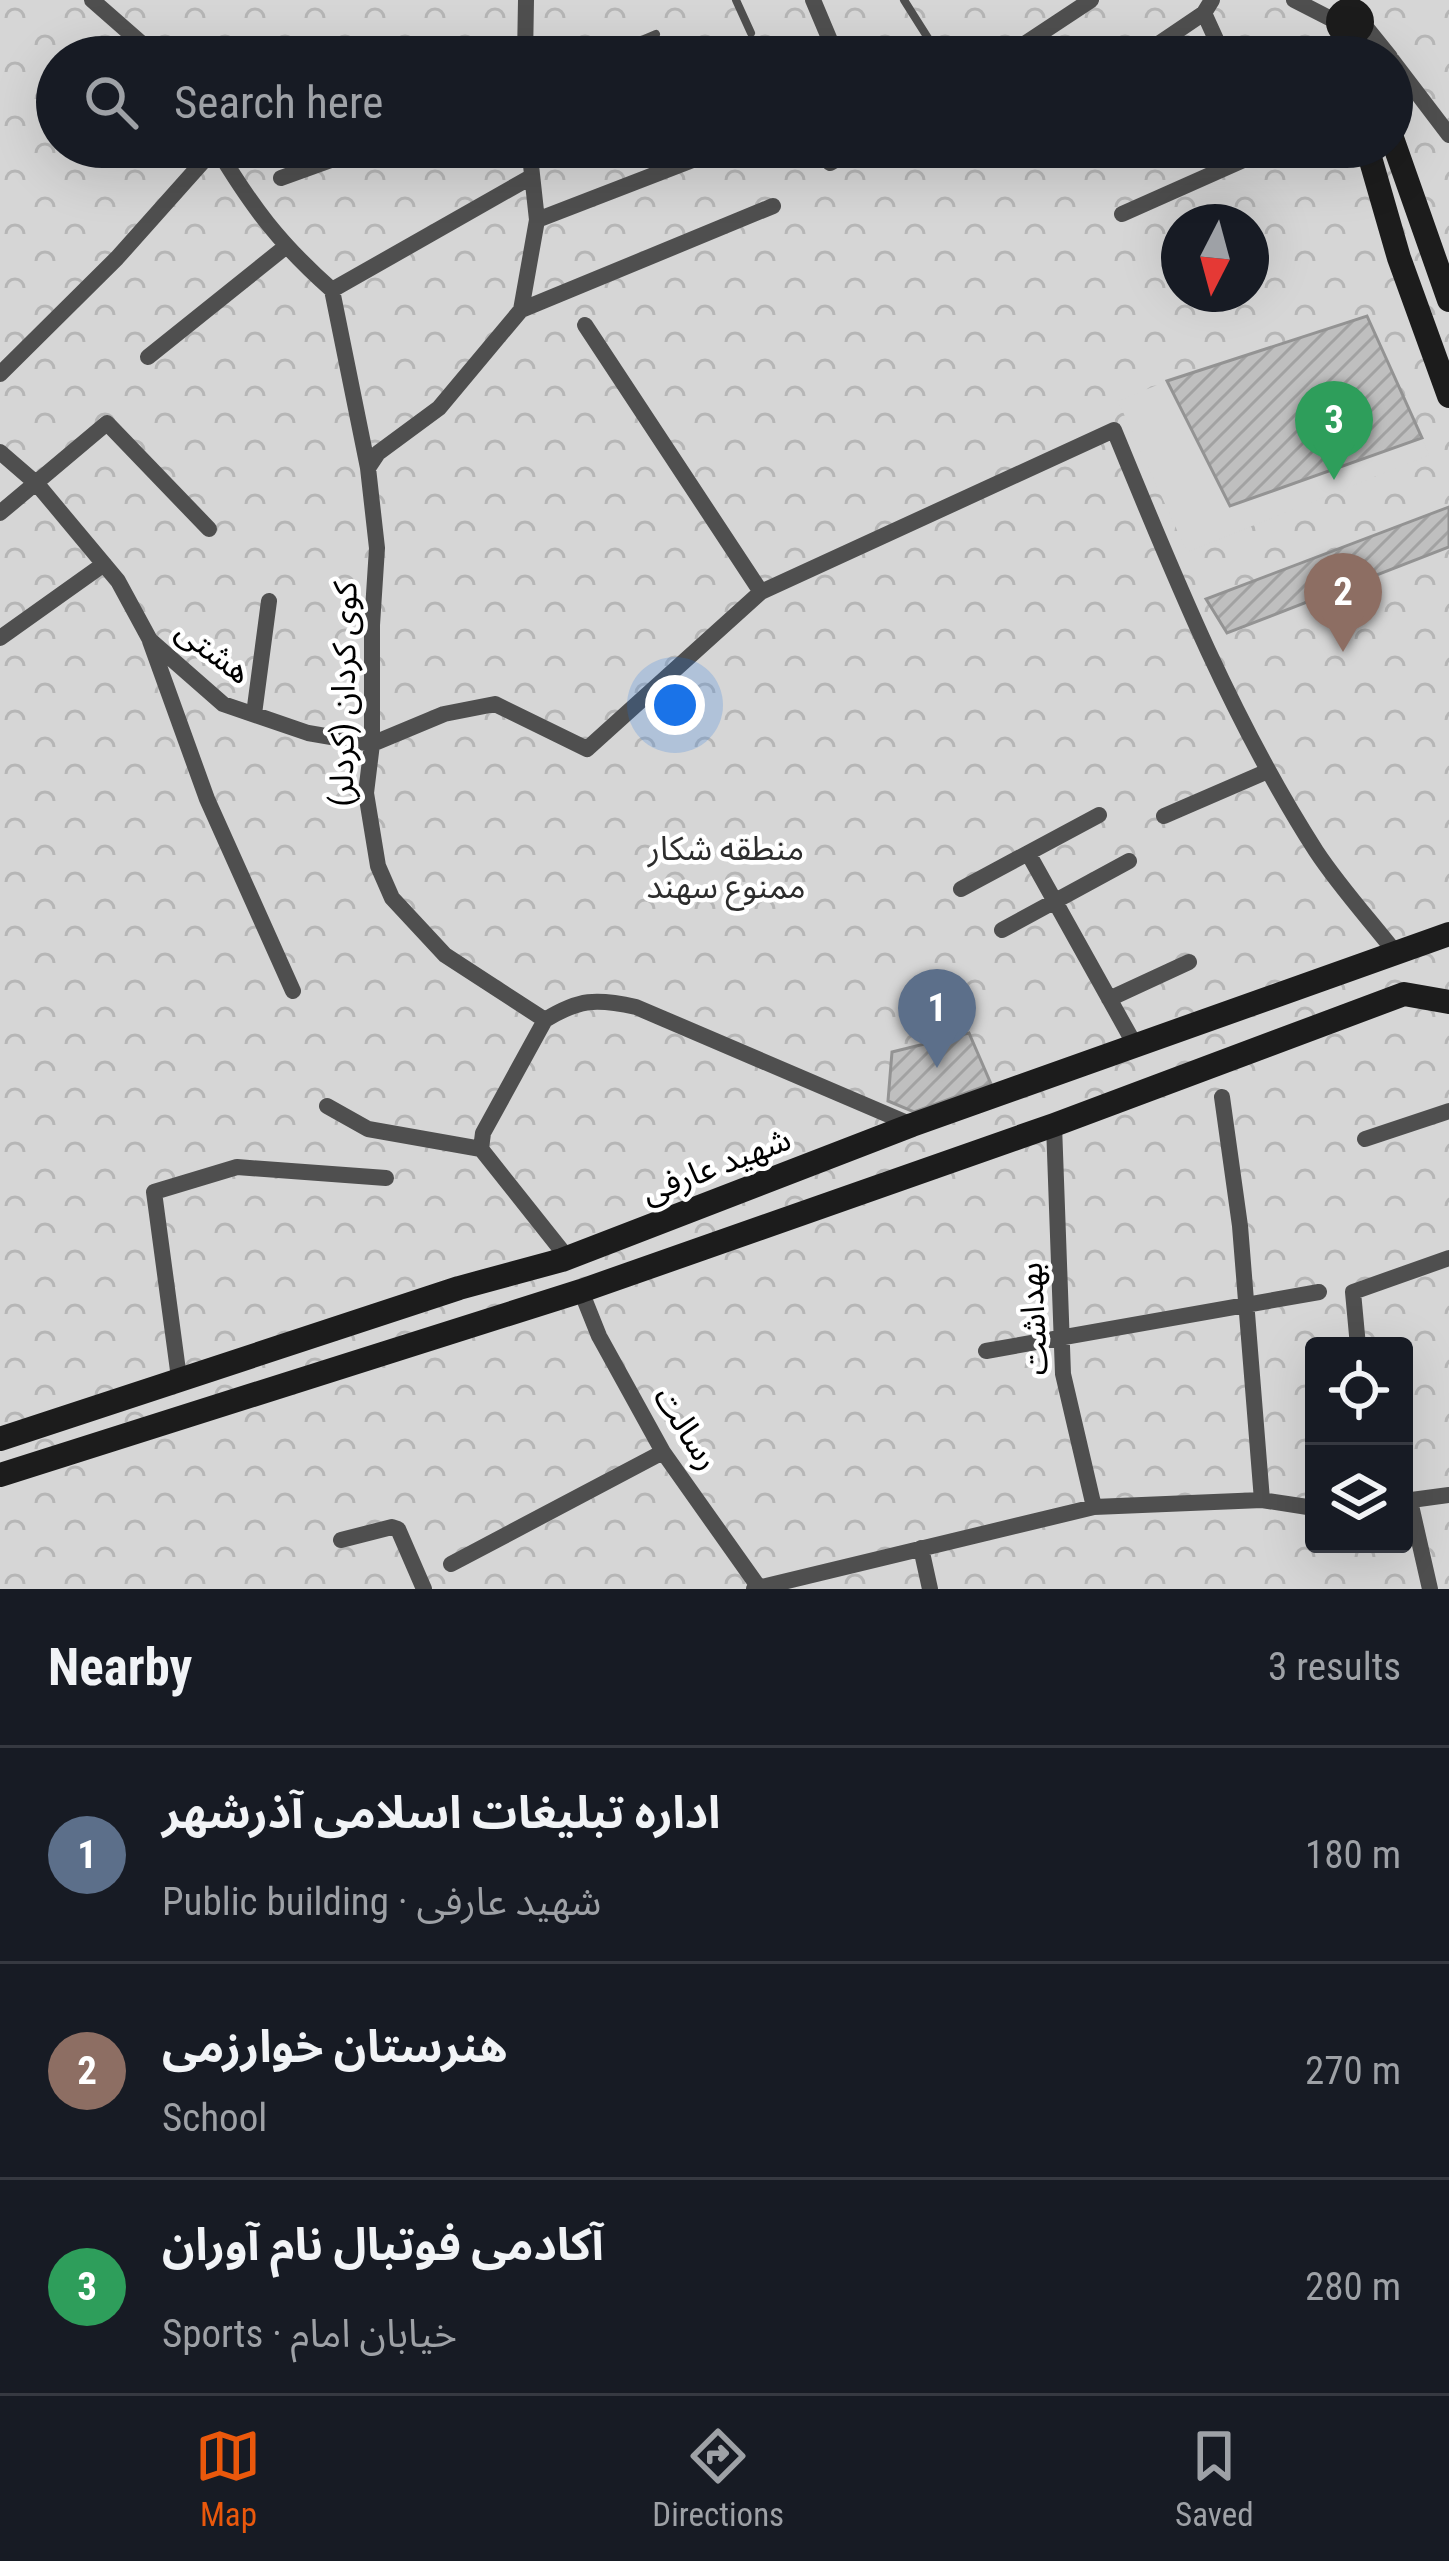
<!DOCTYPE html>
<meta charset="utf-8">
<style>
body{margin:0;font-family:"Roboto Condensed","Noto Sans Arabic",sans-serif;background:#20242c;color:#f1f3f6}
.controls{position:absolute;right:36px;bottom:36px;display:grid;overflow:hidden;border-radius:12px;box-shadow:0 12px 48px #0002}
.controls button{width:108px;height:108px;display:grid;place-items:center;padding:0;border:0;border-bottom:3px solid #363941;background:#171b24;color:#f1f3f6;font:60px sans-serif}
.compass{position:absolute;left:1161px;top:204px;width:108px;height:108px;border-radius:50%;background:#171b24;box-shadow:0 12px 48px #0002;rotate:186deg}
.you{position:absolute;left:675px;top:705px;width:42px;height:42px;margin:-30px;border:9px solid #fff;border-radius:50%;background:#1a73e8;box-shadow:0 0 0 18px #1a73e833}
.badge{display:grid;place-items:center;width:78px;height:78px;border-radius:50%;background:#ea580c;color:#fff;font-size:39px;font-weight:700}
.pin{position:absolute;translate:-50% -99px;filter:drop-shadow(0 3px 6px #0008)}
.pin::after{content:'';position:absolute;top:63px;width:42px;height:36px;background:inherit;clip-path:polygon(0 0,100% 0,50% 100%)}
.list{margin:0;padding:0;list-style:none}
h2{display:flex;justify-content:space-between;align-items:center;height:156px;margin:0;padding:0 48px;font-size:51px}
h2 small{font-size:39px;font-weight:400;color:#9ea1a6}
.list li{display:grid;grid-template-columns:78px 1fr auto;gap:36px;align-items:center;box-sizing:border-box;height:216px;padding:0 48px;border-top:3px solid #363941}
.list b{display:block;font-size:45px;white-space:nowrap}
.list p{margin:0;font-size:39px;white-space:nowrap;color:#9ea1a6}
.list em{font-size:39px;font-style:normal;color:#9ea1a6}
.icon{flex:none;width:66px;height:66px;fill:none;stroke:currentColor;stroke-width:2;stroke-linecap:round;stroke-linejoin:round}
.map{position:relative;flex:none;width:1449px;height:1589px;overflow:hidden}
.search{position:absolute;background:#171b24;box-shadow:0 12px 48px #0002;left:36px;right:36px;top:36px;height:132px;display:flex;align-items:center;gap:30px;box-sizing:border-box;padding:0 42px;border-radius:66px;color:#9ea1a6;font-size:45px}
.sheet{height:804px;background:#171b24}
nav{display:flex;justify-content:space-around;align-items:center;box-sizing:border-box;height:168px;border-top:3px solid #363941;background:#171b24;font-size:33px;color:#9ea1a6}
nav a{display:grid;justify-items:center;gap:6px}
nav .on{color:#ea580c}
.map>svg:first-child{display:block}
.park{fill:url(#park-crowns);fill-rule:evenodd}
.pitch{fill:#d6d6d6}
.building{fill:url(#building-hatch);stroke:#939393;stroke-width:3}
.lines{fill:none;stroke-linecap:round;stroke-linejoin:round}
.lane{stroke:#4f4f4f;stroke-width:8}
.street{stroke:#4f4f4f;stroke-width:16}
.secondary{stroke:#1c1c1c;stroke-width:24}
.labels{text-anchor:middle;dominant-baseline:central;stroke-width:9;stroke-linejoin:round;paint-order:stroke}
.street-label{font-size:33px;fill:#000;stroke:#fff}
.park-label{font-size:33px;fill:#2d2d2d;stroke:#fff}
</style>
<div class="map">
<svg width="1449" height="1589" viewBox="0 0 1449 1589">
<defs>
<pattern id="park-crowns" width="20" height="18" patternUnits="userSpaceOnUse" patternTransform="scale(3)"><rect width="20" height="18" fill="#d6d6d6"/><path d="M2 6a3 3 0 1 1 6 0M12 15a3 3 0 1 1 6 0" fill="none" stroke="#b6b6b6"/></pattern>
<pattern id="building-hatch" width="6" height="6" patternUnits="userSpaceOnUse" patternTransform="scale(3)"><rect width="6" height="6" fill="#bfbfbf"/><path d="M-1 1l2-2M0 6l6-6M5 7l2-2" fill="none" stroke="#a2a2a2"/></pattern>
</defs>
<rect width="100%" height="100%" fill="#fff"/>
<path class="park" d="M0 0H1449V1589H0ZM57 57H1392V147H57ZM1179 222H1251V294H1179ZM1314 1346H1404V1544H1314Z"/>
<path class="pitch" d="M1167 381 1230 505 1422 438 1429 455 1187 552 1118 401Z"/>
<path class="building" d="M1367 316 1422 438 1230 506 1167 381Z
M1449 507V547L1227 633 1206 599Z
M969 1033 991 1084 914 1112 888 1101 892 1052Z"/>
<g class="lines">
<path class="lane" d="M736 0 751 33
M904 0 940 57
M602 57 656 34"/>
<path class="street" d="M92 0 157 57
M813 0 837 57
M1294 0 1337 22
M1204 13 1224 57
M1361 21 1390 57
M525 57 526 0
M1005 57 1091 0
M1139 57 1204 13 1212 0
M1392 60 1449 135
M216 147C252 207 279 243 332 290
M529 147 537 220 521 310 439 408 378 453 368 468 377 548 372 625V744L366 793 378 866 392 898 445 955 545 1020 483 1133 481 1149 566 1256
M830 163 858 147
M281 178 367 147
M1122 214 1266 150 1265 147
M537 220 721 149
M521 310 773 206
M585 325 761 592
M148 357 284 248
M0 374 117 258 216 147
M0 452 37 484 118 581 150 640 223 704 308 733 372 744 444 714 495 704 587 749 761 592 1114 430C1173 574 1232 720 1316 851 1339 886 1369 919 1395 952
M368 468 332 290 531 177
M0 513 107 423 209 529
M0 638 104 564
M150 641 207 799 293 991
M254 714 269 601
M1164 816 1268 771
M1028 853 1135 1045
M961 889 1099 815
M1002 930 1129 861
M1109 999 1189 962
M545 1020C579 999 596 998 636 1007L912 1125
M1222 1097 1240 1226 1262 1500
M327 1106 368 1129 481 1149
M1054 1125 1063 1374 1094 1507
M1365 1139 1449 1111
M581 1291 599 1336 663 1452 760 1589
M1358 1346 1353 1292 1449 1258
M986 1351 1319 1292
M179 1378 154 1192 237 1167 386 1178
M1404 1501 1449 1495
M1410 1501 1430 1589
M341 1540 392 1527 398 1529 424 1589
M921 1548 930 1589
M451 1564 663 1452
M754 1589 1094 1507 1262 1500 1314 1508"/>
<path class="secondary" d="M1338 22a12 12 0 1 1 24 0a12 12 0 1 1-24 0Z
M1392 138 1449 300
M1367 147 1399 258 1449 396
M0 1439 459 1288 562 1260 912 1125 1449 934
M0 1475 581 1291 1054 1125 1404 994 1449 1002"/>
</g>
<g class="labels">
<g class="street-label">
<text transform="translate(214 651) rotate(37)">هشتی</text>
<text transform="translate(343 694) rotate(-89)">کوی کردان (کردلر)</text>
<text transform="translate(716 1165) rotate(-21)">شهید عارفی</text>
<text transform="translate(1033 1319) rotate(-93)">بهداشت</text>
<text transform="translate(687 1428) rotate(57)">رسالت</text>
</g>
<g class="park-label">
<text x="726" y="848">منطقه شکار<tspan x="726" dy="38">ممنوع سهند</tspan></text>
</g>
</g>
</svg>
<div class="controls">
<button><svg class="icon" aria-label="locate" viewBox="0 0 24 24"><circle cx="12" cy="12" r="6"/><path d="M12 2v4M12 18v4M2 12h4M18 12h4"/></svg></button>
<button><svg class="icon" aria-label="layers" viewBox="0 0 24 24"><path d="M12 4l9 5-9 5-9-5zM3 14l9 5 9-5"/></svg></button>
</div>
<svg class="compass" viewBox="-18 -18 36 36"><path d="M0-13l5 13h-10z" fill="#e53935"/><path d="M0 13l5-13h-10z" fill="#9ea1a6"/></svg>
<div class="you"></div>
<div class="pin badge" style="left:937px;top:1068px;background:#5c6f8a">1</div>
<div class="pin badge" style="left:1343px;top:652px;background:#8d6e63">2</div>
<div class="pin badge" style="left:1334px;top:480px;background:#2e9e5b">3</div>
<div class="search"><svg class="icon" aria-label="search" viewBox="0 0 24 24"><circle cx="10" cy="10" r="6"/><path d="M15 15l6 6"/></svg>Search here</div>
</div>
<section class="sheet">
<h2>Nearby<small>3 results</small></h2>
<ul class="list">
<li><span class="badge" style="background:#5c6f8a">1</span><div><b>اداره تبلیغات اسلامی آذرشهر</b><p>Public building · شهید عارفی</p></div><em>180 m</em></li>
<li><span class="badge" style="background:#8d6e63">2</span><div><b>هنرستان خوارزمی</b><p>School</p></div><em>270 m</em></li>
<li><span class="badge" style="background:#2e9e5b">3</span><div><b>آکادمی فوتبال نام آوران</b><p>Sports · خیابان امام</p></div><em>280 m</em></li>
</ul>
</section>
<nav>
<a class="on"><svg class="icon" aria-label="map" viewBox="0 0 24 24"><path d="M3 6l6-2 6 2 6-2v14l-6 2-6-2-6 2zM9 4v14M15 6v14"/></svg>Map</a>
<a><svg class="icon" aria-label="directions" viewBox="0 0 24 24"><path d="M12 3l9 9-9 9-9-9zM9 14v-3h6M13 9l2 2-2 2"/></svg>Directions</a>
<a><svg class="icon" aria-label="saved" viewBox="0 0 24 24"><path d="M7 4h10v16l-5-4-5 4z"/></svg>Saved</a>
</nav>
